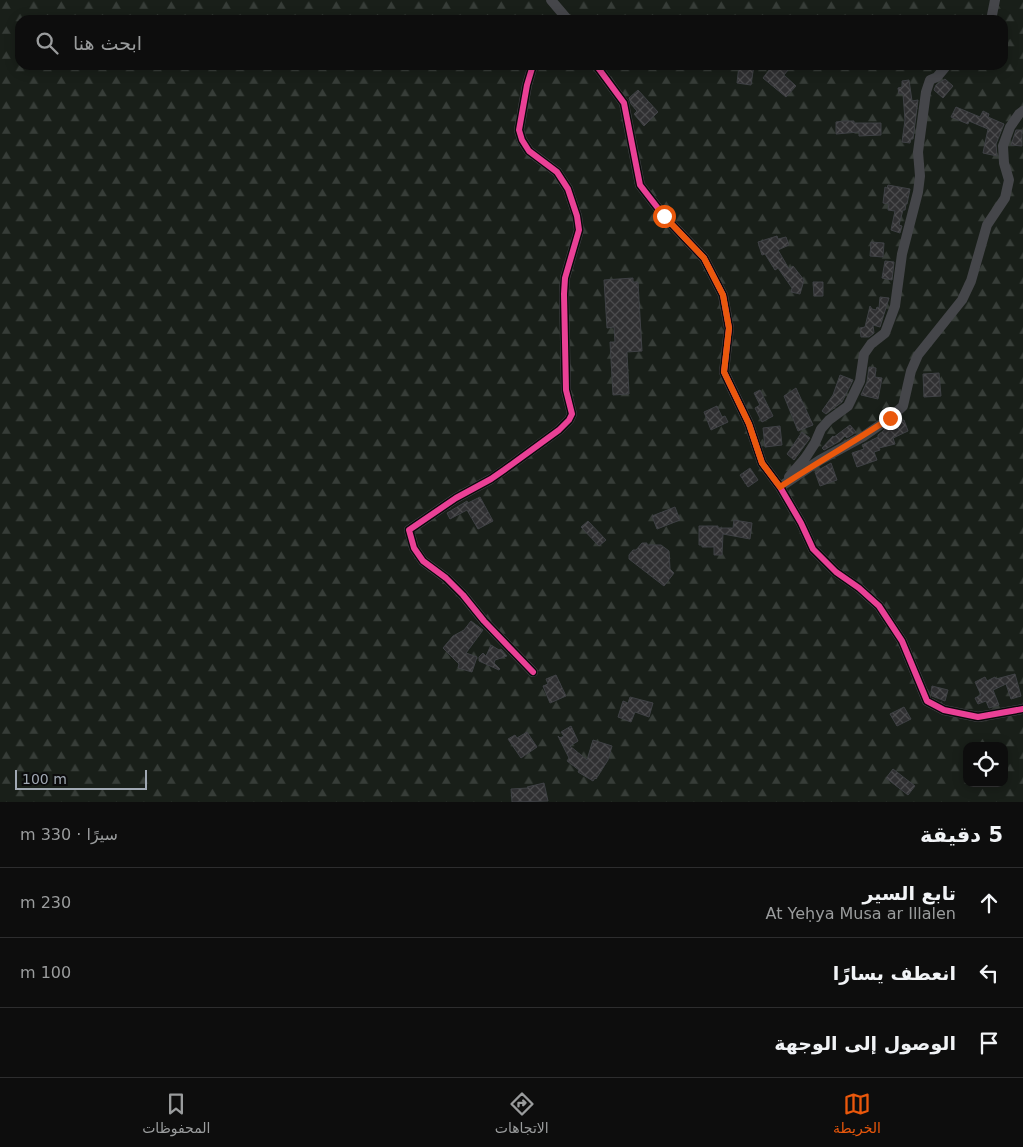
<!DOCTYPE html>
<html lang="ar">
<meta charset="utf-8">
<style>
body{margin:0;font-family:"DejaVu Sans",Cairo,sans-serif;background:#161616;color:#f1f3f6;direction:rtl}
.controls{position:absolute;right:15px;bottom:15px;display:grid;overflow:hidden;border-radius:10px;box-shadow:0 2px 12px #0003}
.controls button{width:45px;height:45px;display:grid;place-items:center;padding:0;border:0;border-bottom:1px solid #2d2d2e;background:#0d0d0d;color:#f1f3f6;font:25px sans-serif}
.scale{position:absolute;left:15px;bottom:12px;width:132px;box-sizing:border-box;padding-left:5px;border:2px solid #a0a8b3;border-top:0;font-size:14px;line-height:18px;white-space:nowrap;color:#a0a8b3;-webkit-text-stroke:4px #0b0b0c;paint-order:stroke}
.stop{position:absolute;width:15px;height:15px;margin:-11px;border:4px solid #ea580c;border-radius:50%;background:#fff}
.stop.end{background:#ea580c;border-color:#fff;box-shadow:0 1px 5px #0008}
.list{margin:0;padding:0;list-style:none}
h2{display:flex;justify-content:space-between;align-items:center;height:65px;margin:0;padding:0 20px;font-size:21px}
h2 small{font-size:16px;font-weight:400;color:#9a9c9d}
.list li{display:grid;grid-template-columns:32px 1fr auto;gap:15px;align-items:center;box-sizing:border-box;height:70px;padding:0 20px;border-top:1px solid #2d2d2e}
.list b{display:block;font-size:19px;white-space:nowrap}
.list p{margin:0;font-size:16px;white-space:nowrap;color:#9a9c9d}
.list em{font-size:16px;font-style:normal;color:#9a9c9d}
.icon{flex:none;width:28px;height:28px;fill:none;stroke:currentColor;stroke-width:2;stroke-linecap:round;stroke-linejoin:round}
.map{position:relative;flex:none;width:1023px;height:802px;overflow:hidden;direction:ltr}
.search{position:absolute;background:#0d0d0d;box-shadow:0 2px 12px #0003;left:15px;right:15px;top:15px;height:55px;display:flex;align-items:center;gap:12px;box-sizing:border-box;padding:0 18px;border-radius:15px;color:#9a9c9d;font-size:19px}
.sheet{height:275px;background:#0d0d0d}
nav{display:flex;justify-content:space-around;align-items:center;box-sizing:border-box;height:70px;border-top:1px solid #2d2d2e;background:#0d0d0d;font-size:14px;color:#9a9c9d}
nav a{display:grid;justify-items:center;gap:2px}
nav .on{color:#ea580c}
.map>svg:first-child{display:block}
.forest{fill:url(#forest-firs);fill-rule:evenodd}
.building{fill:url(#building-cross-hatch);stroke:#3f4145}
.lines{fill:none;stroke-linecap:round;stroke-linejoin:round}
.minor{stroke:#45464a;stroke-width:10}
.cycleway-casing{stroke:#0b0b0c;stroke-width:9}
.cycleway{stroke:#ea4096;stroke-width:6}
.route{stroke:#ea580c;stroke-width:6}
</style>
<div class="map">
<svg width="1023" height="802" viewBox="0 0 1023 802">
<defs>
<pattern id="forest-firs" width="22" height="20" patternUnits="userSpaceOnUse" patternTransform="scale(1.25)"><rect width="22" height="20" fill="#191f19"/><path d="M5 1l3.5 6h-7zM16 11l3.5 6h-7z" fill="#373d38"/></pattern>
<pattern id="building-cross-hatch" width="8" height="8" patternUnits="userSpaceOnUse" patternTransform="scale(1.25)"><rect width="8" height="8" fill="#303032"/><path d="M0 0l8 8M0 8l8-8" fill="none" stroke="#4b4b4d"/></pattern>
</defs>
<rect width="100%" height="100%" fill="#111"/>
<path class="forest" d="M0 0H1023V802H0ZM20 20H1003V65H20ZM967 746H1004V783H967Z"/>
<path class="building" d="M739 65H754L751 85 737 83Z
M763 65H792L784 75 796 86 786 97 763 78 769 70Z
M945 79 953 86 943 98 934 90 936 85Z
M909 80 912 101 918 100 913 139H911L910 143 902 142 905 120 903 94H899L898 88 902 87V81Z
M638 90 658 112 644 126 634 114 637 111 631 104 629 98Z
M956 107 980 117 983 111 989 114 988 117 1004 124 996 144 997 156 983 153 988 129 969 121 968 124 951 117Z
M844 121H854V123H881V135L859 136V132L836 134V122Z
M1016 130H1022V146L1011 145Z
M888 185 910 189 907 204H906L905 210H903L899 225 902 226 900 233 891 230 895 211 888 210 889 204 883 203 885 187 887 188Z
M777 236 778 239 786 237 789 245 778 250 789 269 793 266 804 280 800 294 791 292 792 288 778 268 775 270 765 254 762 255 758 242Z
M871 242 884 243 883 257 870 256Z
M885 261 894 262 892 280 882 278Z
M633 278V282H638L642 351 627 352 629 394 613 395 610 342H615L614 327 607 328 604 280Z
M813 282H823V296H814Z
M880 297 889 298 880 327 873 325 874 333 869 337H861L860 328 865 327 870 306 872 309 876 310 877 307 879 308Z
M869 367 876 368 875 377 882 378 878 399 861 395 867 382Z
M939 373 941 396 924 397 923 374Z
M840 375 853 380 842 402 826 414 822 411 833 395Z
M796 388 813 425 798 431 784 396Z
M760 390 773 416 762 422 755 408 760 405 754 393Z
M717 406 722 417 725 416 728 422 711 430 704 412Z
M904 420 908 431 893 438 895 444 879 448 880 450 874 452 877 460 857 467 852 453 864 449 862 445 878 437V435L888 427Z
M850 425 856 432 847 438 845 436 840 441 824 450 822 448 833 436 834 437Z
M780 426 782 445 765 447 763 428Z
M802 432 810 438 794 460 787 454Z
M831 463 837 480 820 486 815 472Z
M750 468 758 480 748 487 740 475Z
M480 497 493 521 478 529 467 510 450 519 447 513 467 501 468 503Z
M675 507 680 520 657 529 652 516Z
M734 520 752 523 750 539 723 534 722 555H714V547H702V545H699V526H718V528H733Z
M588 521 606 540 599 546 581 527Z
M642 543H647V545H661L669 551 670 569 674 573 664 586 629 559V555L633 550H636Z
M471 621 483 630 466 653 477 657 472 672 458 668 459 664 443 648 453 636 464 630Z
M491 645 499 650 501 649 507 656 495 660 494 663 500 669 499 670 479 661V657L483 653 486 656Z
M1015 674 1021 696 1011 699 1006 684 993 690 999 705 989 708 986 701 978 704 975 698 981 695 975 682 985 677 987 681 995 677 996 679Z
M556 675 566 696 550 703 543 686 548 684 546 679Z
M932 686 948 690 945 701 932 696 931 692Z
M630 697 653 703 649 717 635 712 631 722 618 717 623 701 628 703Z
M904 707 911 719 897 726 890 714Z
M571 726 578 741 570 746 587 760 593 740 612 746 608 760 596 779 595 778 593 781 578 772 579 770 567 761 569 758 558 736 560 738 564 736 561 732Z
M527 732 537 747 521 758 508 739 515 735 517 738Z
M893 769 915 786 908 795 886 778Z
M544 783 548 801 512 802 511 789 528 788 527 787Z"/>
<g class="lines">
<path class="minor" d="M551 0 568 20
M991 20 995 0
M533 65 527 85 519 130 522 140 529 151 557 172 568 189 577 216 579 230 565 278 564 294 566 390 572 414 569 420 559 430 504 470 491 479 456 498 409 530 414 548 423 561 446 578 463 595 484 621 533 672
M596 65 624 103 640 185 664 216 704 258 723 295 729 328 724 372 749 424 762 463 780 487 801 523 813 549 836 572 859 588 879 606 902 641 927 701 944 710 978 717 1023 709
M789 477 806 457 815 443 821 429 829 420 848 406 860 381 864 354 871 344 885 333 895 306 902 254 918 192 920 176 918 152 926 92 930 80 937 77 947 65
M780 487 820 460 864 436 890 418 903 406 911 371 918 355 962 300 971 281 987 225 1005 198 1009 180 1004 163 1003 146 1010 127 1019 114 1023 111"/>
<g class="cycleway-casing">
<path id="cycleway" d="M533 65 527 85 519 130 522 140 529 151 557 172 568 189 577 216 579 230 565 278 564 294 566 390 572 414 569 420 559 430 504 470 491 479 456 498 409 530 414 548 423 561 446 578 463 595 484 621 533 672
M596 65 624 103 640 185 664 216 704 258 723 295 729 328 724 372 749 424 762 463 780 487 801 523 813 549 836 572 859 588 879 606 902 641 927 701 944 710 978 717 1023 709"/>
</g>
<use href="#cycleway" class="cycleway"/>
</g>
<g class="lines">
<path class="route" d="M664 216 704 258 723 295 729 328 724 372 749 424 762 463 780 487C816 463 854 442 890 418"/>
</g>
</svg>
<div class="controls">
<button><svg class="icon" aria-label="locate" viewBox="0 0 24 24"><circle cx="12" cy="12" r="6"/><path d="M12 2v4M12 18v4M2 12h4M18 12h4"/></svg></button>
</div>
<div class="scale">100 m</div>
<div class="stop" style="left:664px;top:216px"></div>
<div class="stop end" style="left:890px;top:418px"></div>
<div class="search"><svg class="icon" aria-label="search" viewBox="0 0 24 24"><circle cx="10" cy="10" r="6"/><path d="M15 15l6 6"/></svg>ابحث هنا</div>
</div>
<section class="sheet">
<h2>5 دقيقة<small>سيرًا · 330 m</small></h2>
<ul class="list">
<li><svg class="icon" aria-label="ahead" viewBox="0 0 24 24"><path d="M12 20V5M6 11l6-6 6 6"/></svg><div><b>تابع السير</b><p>At Yeḥya Musa ar Illalen</p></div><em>230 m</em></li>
<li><svg class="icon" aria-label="left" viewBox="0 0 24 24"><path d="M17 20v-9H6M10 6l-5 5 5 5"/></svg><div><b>انعطف يسارًا</b></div><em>100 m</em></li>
<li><svg class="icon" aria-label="arrive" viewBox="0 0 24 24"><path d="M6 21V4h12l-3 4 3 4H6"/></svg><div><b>الوصول إلى الوجهة</b></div></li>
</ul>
</section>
<nav>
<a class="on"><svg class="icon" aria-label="map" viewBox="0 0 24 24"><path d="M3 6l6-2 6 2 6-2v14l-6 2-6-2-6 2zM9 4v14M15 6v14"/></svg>الخريطة</a>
<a><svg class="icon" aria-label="directions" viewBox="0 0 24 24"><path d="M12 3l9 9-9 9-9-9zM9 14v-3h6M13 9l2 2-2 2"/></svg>الاتجاهات</a>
<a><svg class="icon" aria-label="saved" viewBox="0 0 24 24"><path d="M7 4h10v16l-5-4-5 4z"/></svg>المحفوظات</a>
</nav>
